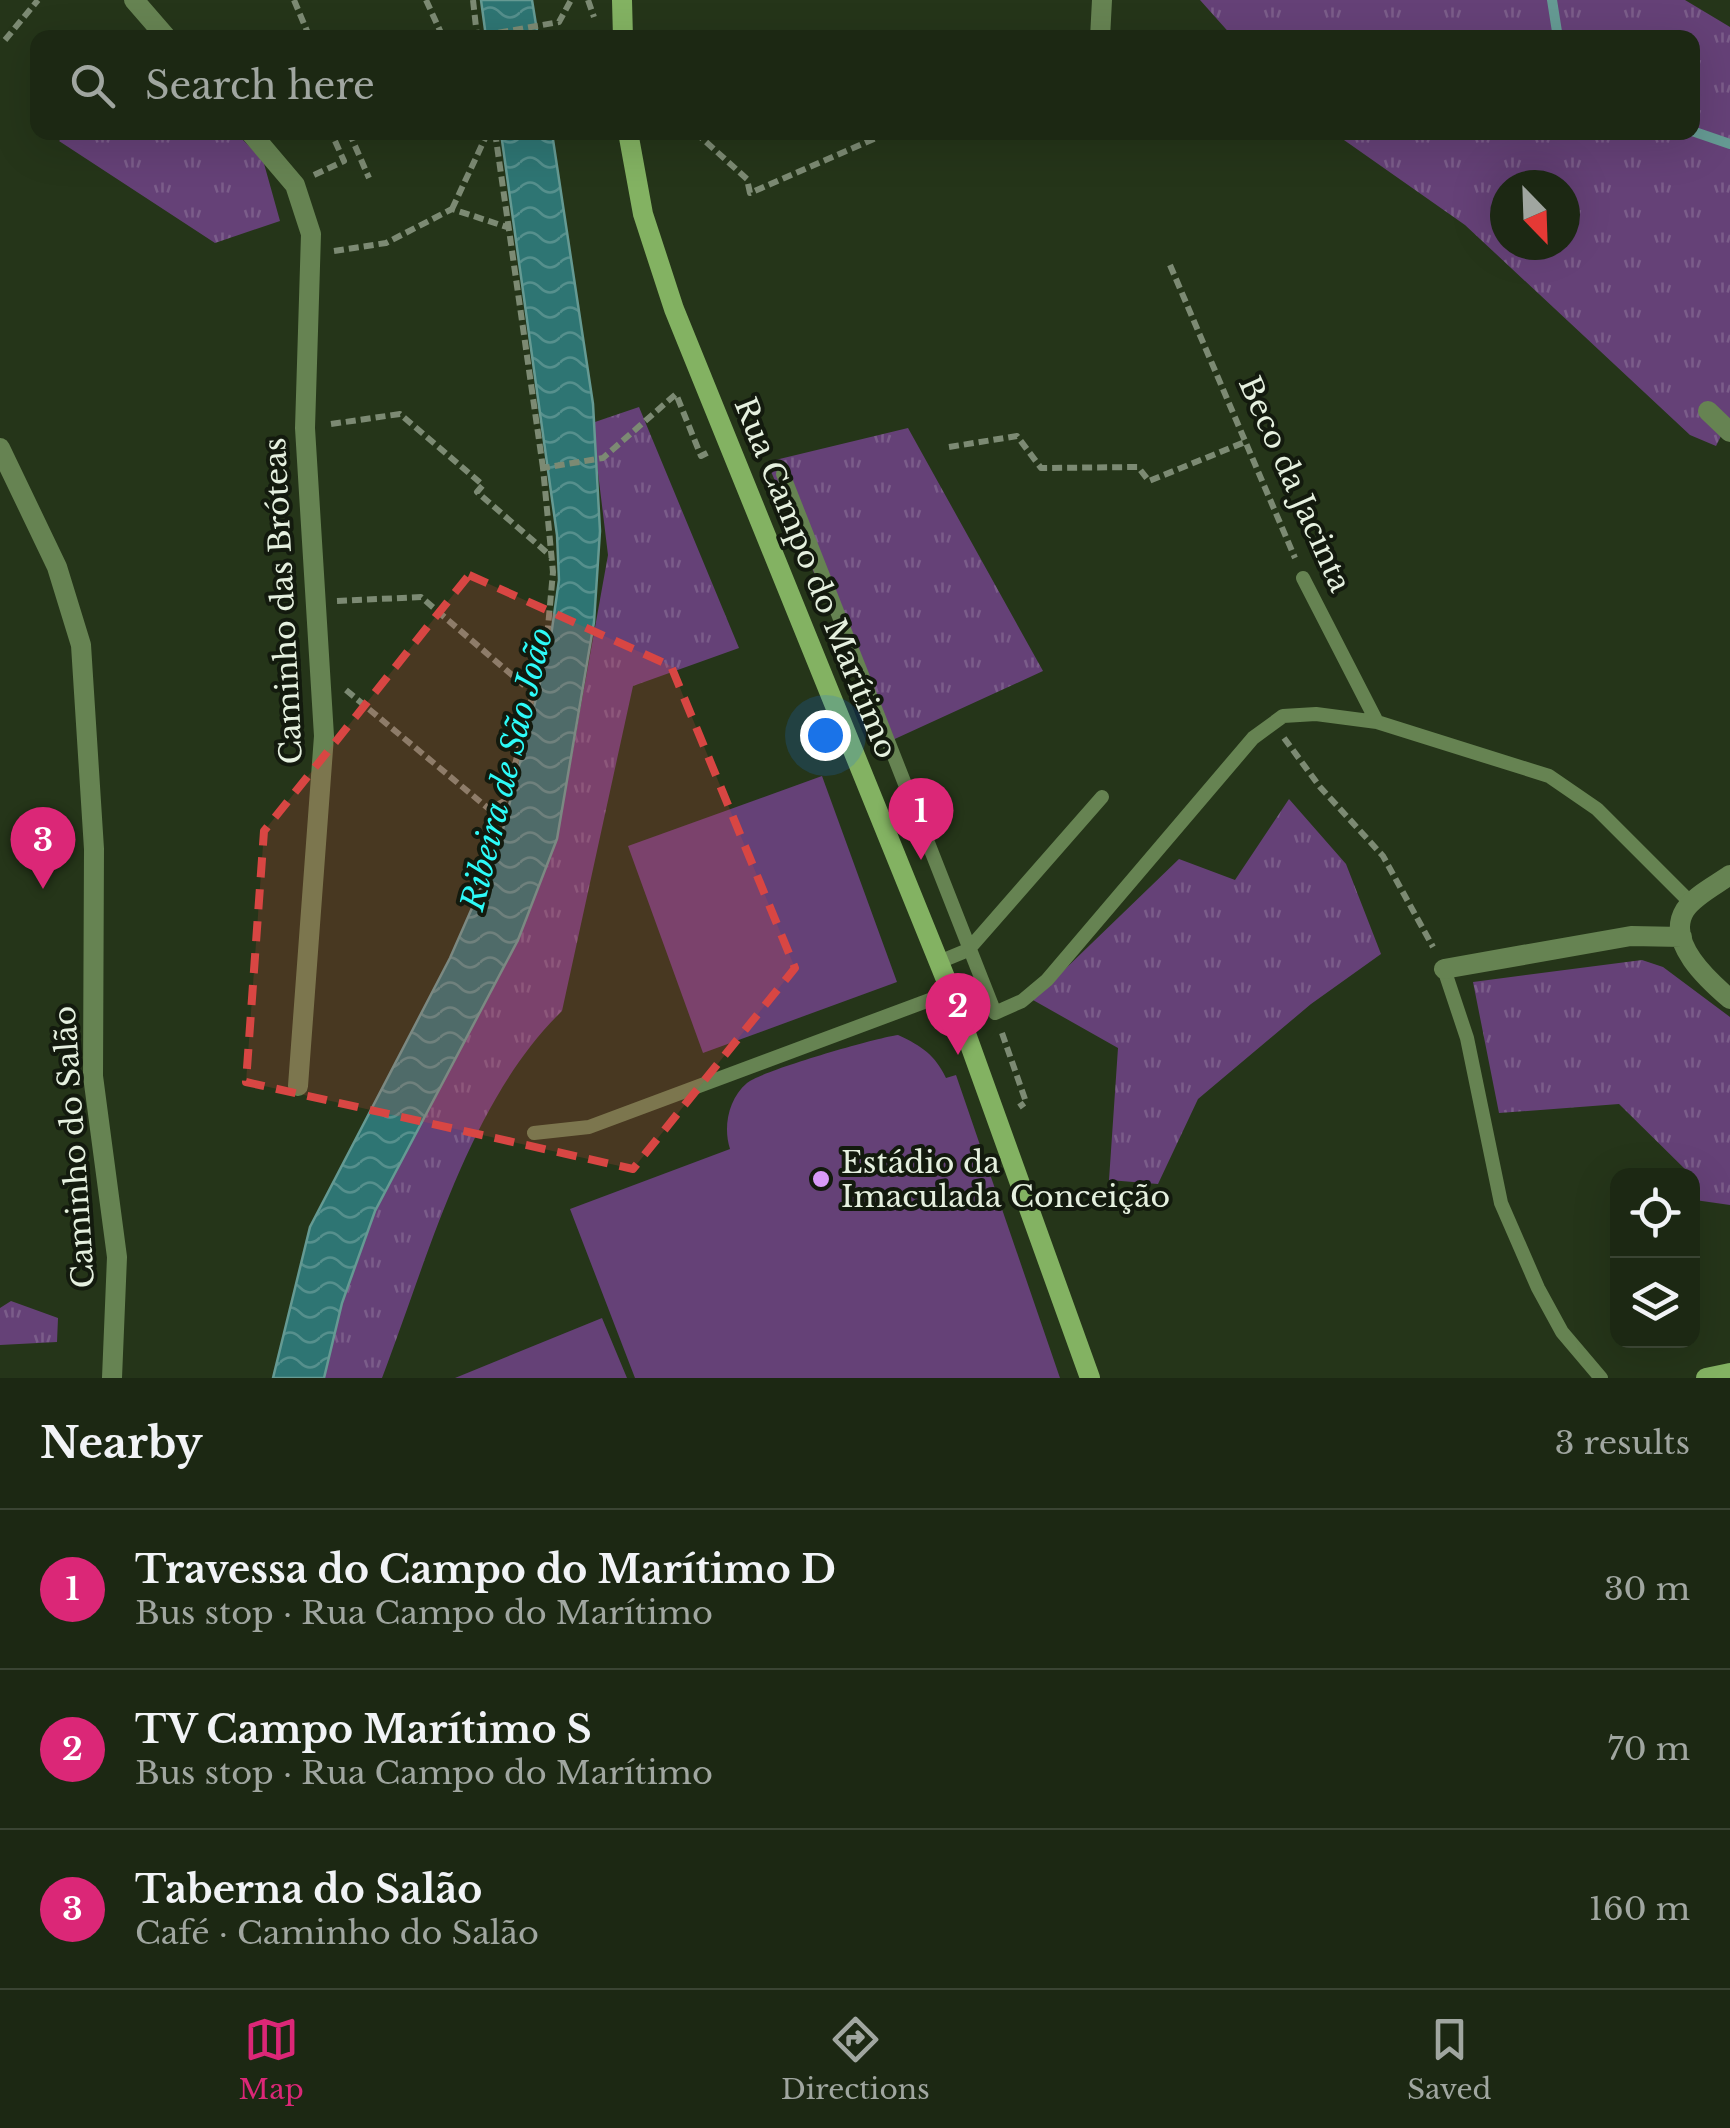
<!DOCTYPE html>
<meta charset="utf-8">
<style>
body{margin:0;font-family:"Libre Baskerville",serif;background:#25301c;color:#f1f3f6}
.controls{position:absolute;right:30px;bottom:30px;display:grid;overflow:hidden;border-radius:20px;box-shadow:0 10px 40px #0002}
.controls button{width:90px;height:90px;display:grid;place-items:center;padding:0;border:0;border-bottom:2px solid #3a4433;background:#1c2813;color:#f1f3f6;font:50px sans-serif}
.compass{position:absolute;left:1490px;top:170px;width:90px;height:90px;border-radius:50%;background:#1c2813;box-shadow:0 10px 40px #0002;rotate:157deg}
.you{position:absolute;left:825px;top:735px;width:35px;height:35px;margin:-25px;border:8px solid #fff;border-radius:50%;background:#1a73e8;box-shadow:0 0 0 15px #1a73e833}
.badge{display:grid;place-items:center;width:65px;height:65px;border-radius:50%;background:#db2777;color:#fff;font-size:32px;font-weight:700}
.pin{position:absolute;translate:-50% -82px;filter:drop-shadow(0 2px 5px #0008)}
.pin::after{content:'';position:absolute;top:52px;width:35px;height:30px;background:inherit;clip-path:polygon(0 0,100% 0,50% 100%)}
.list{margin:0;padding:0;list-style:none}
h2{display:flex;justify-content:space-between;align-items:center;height:130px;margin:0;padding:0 40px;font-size:42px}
h2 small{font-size:32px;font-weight:400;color:#a0a6a0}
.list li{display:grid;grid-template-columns:65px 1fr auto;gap:30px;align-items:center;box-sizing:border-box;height:160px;padding:0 40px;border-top:2px solid #3a4433}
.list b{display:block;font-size:38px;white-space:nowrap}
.list p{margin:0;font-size:32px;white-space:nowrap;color:#a0a6a0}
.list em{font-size:32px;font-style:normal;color:#a0a6a0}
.icon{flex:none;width:55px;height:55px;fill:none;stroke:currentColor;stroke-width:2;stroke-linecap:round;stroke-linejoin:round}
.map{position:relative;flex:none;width:1730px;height:1378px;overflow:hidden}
.search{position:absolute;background:#1c2813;box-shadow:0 10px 40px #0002;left:30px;right:30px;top:30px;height:110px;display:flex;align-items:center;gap:25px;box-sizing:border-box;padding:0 35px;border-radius:20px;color:#a0a6a0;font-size:38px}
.sheet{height:610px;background:#1c2813}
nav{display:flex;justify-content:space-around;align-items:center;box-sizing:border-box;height:140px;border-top:2px solid #3a4433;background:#1c2813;font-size:28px;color:#a0a6a0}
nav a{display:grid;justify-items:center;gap:5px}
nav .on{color:#db2777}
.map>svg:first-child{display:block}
.grass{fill:url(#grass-tufts);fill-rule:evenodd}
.pitch{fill:#654177}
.water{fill:url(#water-waves);stroke:#659a93;stroke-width:2.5}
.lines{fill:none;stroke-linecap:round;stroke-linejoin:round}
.stream{stroke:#659a93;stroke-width:10}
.path{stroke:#7c8a73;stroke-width:6;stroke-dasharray:10 5;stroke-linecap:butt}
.service{stroke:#668352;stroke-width:14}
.minor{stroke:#668352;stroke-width:20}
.secondary{stroke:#83b262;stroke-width:20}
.marked{fill:#d84643;fill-opacity:0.2;stroke:#d84643;stroke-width:8;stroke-dasharray:20 12;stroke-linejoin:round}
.poi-dot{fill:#d89af8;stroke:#131a0e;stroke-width:4}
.labels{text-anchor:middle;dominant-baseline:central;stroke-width:8;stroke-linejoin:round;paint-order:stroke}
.street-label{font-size:30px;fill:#e5f0df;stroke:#131a0e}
.poi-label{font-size:30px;fill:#e5f0df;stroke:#131a0e;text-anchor:start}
.water-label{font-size:32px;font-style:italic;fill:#2dfaf8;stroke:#131a0e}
</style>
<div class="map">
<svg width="1730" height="1378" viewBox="0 0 1730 1378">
<defs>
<pattern id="grass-tufts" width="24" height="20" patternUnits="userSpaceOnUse" patternTransform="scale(2.5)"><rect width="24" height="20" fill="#654177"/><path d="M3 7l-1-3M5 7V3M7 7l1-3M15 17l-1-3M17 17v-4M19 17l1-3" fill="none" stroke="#7b5d8a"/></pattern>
<pattern id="water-waves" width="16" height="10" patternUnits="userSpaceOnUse" patternTransform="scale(2.5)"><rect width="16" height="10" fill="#2e7573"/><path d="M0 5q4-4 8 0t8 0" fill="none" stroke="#56908d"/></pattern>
</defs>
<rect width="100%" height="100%" fill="#253519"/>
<path class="grass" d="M1200 0H1685L1730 27V418L1716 446 1690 435 1465 225 1334 133 1692 132V38L1233 37ZM1505 185H1565V245H1505Z
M68 133H236L263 160 280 221 215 243 59 141Z
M639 407 739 648 633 686 562 1011C469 1101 428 1258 382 1378H324L342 1303 375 1211 518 940 557 839 608 555 592 423Z
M908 428 1043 671 886 743 767 462Z
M1289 799 1346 864 1381 954 1311 1004 1198 1099 1158 1184 1109 1180 1118 1048 1033 1000 1179 859 1235 880Z
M1642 960 1663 967 1730 1017V1205L1695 1200 1692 1176 1619 1104 1499 1113 1473 982Z
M11 1301 58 1318 57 1342 0 1345V1308Z"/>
<path class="pitch" d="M822 776 897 982 703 1053 628 846Z
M898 1035C922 1046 935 1055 946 1078L956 1075 1060 1378H635L570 1209 730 1149C723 1128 728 1099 747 1083 761 1071 875 1038 898 1035Z
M602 1318 627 1378H455Z"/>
<path class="water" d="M481 0H532L538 37H486Z
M501 133H552L593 404 600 531 594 622 557 839 518 940 375 1211 342 1303 324 1378H273L310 1227 450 958 498 849 550 643 559 580 557 535Z"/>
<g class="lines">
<path class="stream" d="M1552 0 1558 38
M1692 131 1730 144"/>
<path class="path" d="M294 0 310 38
M426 0 442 35 454 38
M473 0 477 36
M588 0 594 17
M469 38 559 22 571 0
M5 40 38 0
M349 132 369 178
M495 132 543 468
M695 132 747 179 750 193 890 132
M314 175 344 161 331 132
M452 209 488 132
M334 251 386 243 452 209 510 228
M1170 265 1295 558
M331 424 400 414 483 485 477 492 552 557
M949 447 1017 436 1041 468 1138 467 1149 481 1245 442
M337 601 421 597 533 693
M346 690 489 809 506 800 547 638 553 572 543 468 603 458 676 394 701 456 709 452
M1284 738 1320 787 1383 856 1433 947
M1002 1033 1026 1102 1019 1107"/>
<path class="service" d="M783 474 995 1013 1022 1001 1047 980 1253 738 1283 716 1316 714 1377 722 1549 776 1597 809 1691 903
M1303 578 1377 722
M939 962 968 950 1102 797
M1444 969 1467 1038 1501 1203 1538 1288 1562 1332 1601 1378
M534 1133 589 1127 951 992"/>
<path class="minor" d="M134 0 167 38
M1100 38 1102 0
M250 132 295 185 311 234 305 428 324 736 298 1086
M1708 411 1730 432
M0 448 57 567 81 645 94 849 93 1076 117 1257 112 1378
M1730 875C1716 885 1694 896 1685 910 1665 942 1709 981 1730 999
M1444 969 1631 936 1682 937"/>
<path class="secondary" d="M622 0 623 38
M628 132 643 214 674 309 951 992 1090 1378
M1706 1378 1730 1373"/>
</g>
<path class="marked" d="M469 575 671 666 795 968 633 1169 246 1082 264 831Z"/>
<circle class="poi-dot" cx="821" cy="1179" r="10"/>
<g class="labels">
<g class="street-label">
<text transform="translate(1295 484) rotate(66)">Beco da Jacinta</text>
<text transform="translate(816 578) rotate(68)">Rua Campo do Marítimo</text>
<text transform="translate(283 601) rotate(-93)">Caminho das Bróteas</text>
<text transform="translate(74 1147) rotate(-94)">Caminho do Salão</text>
</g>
<g class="poi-label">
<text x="841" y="1162">Estádio da<tspan x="841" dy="34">Imaculada Conceição</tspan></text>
</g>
<g class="water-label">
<text transform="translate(507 769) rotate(-76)">Ribeira de São João</text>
</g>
</g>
</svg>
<div class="controls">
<button><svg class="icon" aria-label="locate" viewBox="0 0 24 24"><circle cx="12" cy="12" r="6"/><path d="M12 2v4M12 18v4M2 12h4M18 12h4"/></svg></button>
<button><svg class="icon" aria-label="layers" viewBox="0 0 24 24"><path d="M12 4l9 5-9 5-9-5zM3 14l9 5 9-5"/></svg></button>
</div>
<svg class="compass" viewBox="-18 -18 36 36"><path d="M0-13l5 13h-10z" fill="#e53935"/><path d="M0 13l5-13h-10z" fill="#a0a6a0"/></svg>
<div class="you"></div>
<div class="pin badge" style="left:921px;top:860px">1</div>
<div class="pin badge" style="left:958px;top:1055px">2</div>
<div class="pin badge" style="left:43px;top:889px">3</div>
<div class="search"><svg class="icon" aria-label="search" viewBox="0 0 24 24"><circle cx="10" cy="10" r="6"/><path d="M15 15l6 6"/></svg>Search here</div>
</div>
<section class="sheet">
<h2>Nearby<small>3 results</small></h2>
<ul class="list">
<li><span class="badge">1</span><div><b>Travessa do Campo do Marítimo D</b><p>Bus stop · Rua Campo do Marítimo</p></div><em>30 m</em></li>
<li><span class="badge">2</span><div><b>TV Campo Marítimo S</b><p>Bus stop · Rua Campo do Marítimo</p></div><em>70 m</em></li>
<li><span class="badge">3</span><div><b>Taberna do Salão</b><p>Café · Caminho do Salão</p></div><em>160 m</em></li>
</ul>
</section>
<nav>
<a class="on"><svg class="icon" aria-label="map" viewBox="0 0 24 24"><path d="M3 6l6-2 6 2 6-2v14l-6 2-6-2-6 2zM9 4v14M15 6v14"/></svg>Map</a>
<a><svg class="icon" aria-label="directions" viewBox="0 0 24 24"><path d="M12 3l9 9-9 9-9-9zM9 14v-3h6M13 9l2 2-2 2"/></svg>Directions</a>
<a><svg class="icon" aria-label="saved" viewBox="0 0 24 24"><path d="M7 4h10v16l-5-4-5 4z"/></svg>Saved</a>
</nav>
